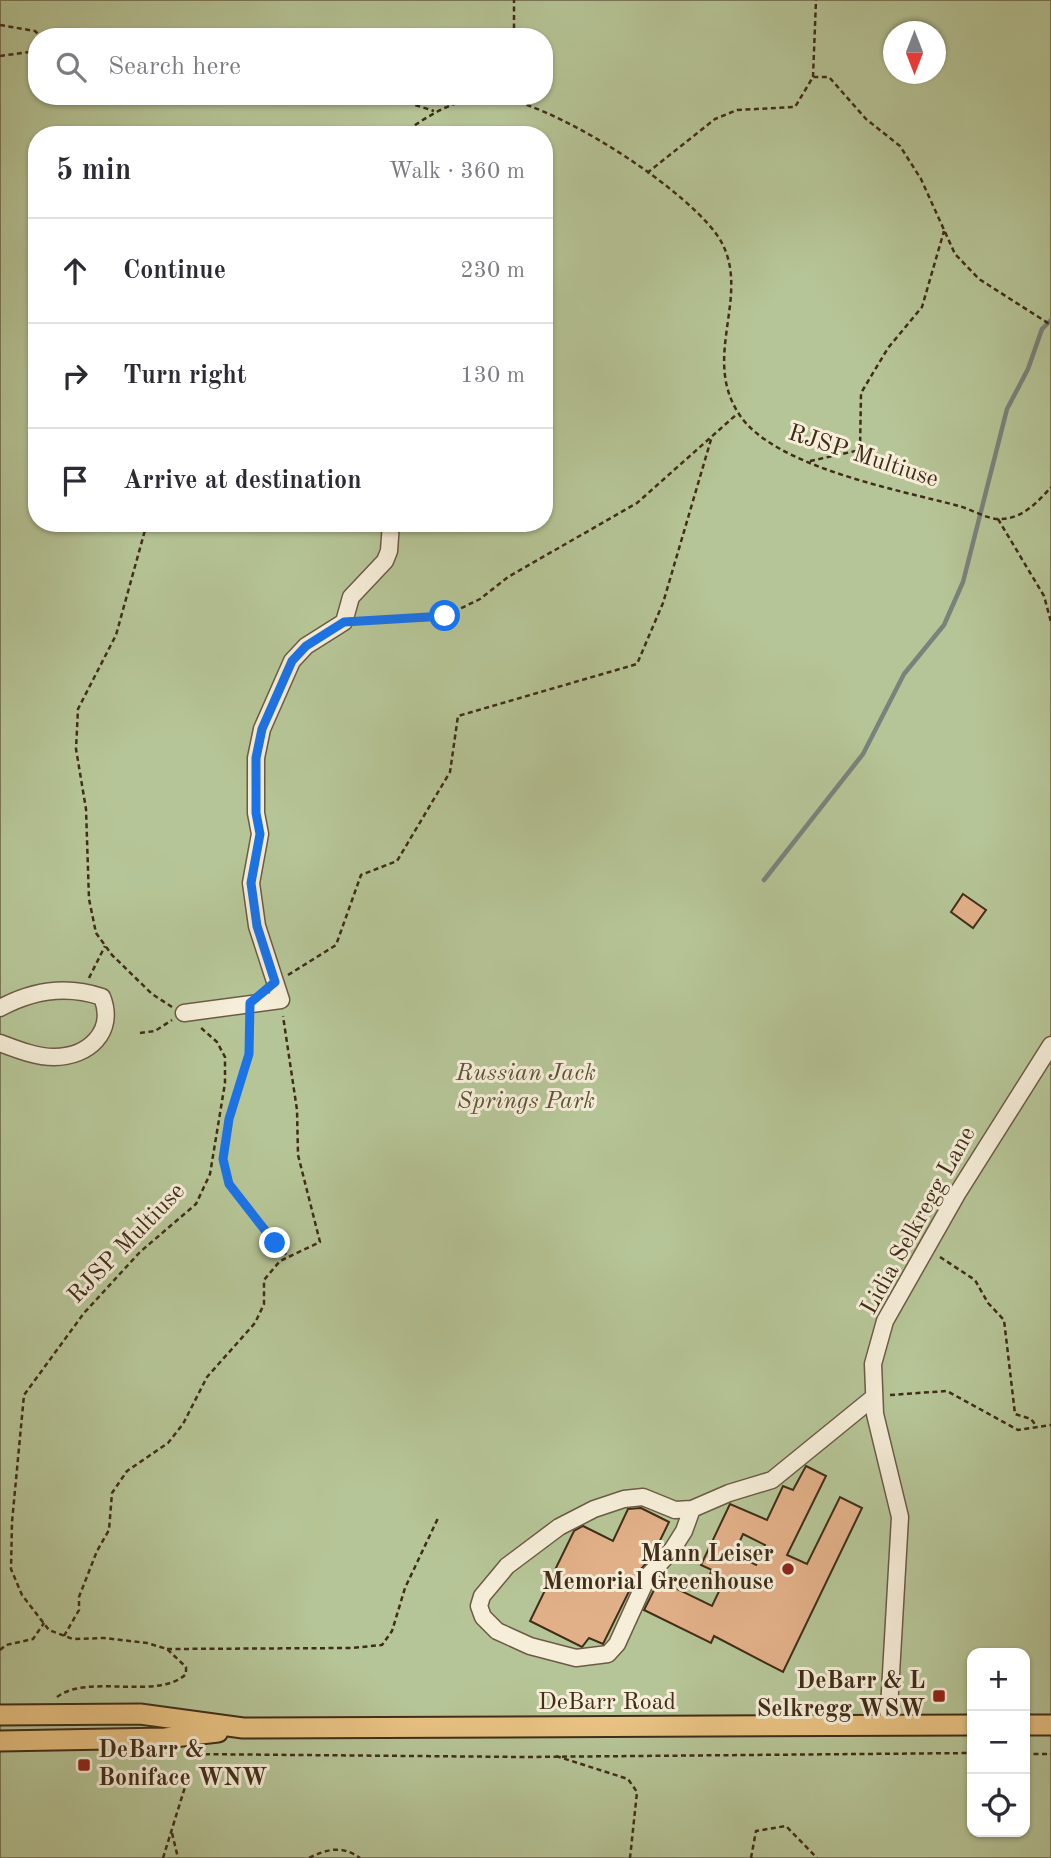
<!DOCTYPE html>
<meta charset="utf-8">
<style>
body{margin:0;font-family:"Old Standard TT",serif;background:#f2f2f3;color:#2b2b33}
.controls{position:absolute;right:21px;bottom:21px;display:grid;overflow:hidden;border-radius:14px;box-shadow:0 2px 5px #0004}
.controls button{width:63px;height:63px;display:grid;place-items:center;padding:0;border:0;border-bottom:2px solid #e1e1e2;background:#fff;color:#2b2b33;font:35px sans-serif}
.compass{position:absolute;left:883px;top:21px;width:63px;height:63px;border-radius:50%;background:#fff;box-shadow:0 2px 5px #0004;rotate:180deg}
.stop{position:absolute;width:21px;height:21px;margin:-16px;border:5px solid #1a73e8;border-radius:50%;background:#fff}
.stop.end{background:#1a73e8;border-color:#fff;box-shadow:0 2px 7px #0008}
.list{margin:0;padding:0;list-style:none}
h2{display:flex;justify-content:space-between;align-items:center;height:91px;margin:0;padding:0 28px;font-size:30px}
h2 small{font-size:23px;font-weight:400;color:#7c7c81}
.list li{display:grid;grid-template-columns:46px 1fr auto;gap:21px;align-items:center;box-sizing:border-box;height:105px;padding:0 28px;border-top:2px solid #e1e1e2}
.list b{display:block;font-size:26px;white-space:nowrap}
.list em{font-size:23px;font-style:normal;color:#7c7c81}
.icon{flex:none;width:38px;height:38px;fill:none;stroke:currentColor;stroke-width:2;stroke-linecap:round;stroke-linejoin:round}
.map{position:relative;flex:none;width:1051px;height:1858px;overflow:hidden}
.search{position:absolute;background:#fff;box-shadow:0 2px 5px #0004;left:28px;top:28px;width:525px;height:77px;display:flex;align-items:center;gap:18px;box-sizing:border-box;padding:0 24px;border-radius:28px;color:#7c7c81;font-size:26px}
.panel{position:absolute;background:#fff;box-shadow:0 2px 5px #0004;left:28px;top:126px;width:525px;height:406px;border-radius:28px}
.map>svg:first-child{display:block}
.green{fill:#b6c597;stroke:#7b7958;stroke-width:2;fill-rule:evenodd}
.lines{fill:none;stroke-linecap:round;stroke-linejoin:round}
.stream{stroke:#79837c;stroke-width:4.5}
.building{fill:#e2b088;stroke:#402d19;stroke-width:2;fill-rule:evenodd}
.minor-casing{stroke:#6c5b44;stroke-width:19}
.major-casing{stroke:#402d19;stroke-width:23}
.path{stroke:#402d19;stroke-width:2.5;stroke-dasharray:5 3.5;stroke-linecap:butt}
.minor{stroke:#f6eed9;stroke-width:16}
.major{stroke:#e8c282;stroke-width:19}
.route{stroke:#1a73e8;stroke-width:9}
.poi-dot{fill:#8f2418;stroke:#f6eed9;stroke-width:2.5}
.labels{text-anchor:middle;dominant-baseline:central;stroke-width:6;stroke-linejoin:round;paint-order:stroke}
.street-label{font-size:24px;fill:#402d19;stroke:#f6eed9}
.park-label{font-size:24px;font-style:italic;fill:#5e5338;stroke:#f6eed9}
.poi-label{font-size:24px;font-weight:bold;fill:#402d19;stroke:#f6eed9;text-anchor:end}
</style>
<div class="map">
<svg width="1051" height="1858" viewBox="0 0 1051 1858">
<rect width="100%" height="100%" fill="#f1e5c4"/>
<filter id="stains"><feTurbulence type="fractalNoise" baseFrequency=".00286" numOctaves="4"/><feColorMatrix values="0 0 0 0 .2 0 0 0 0 .09 0 0 0 0 .02 0 0 0 .5 -.17"/></filter>
<radialGradient id="worn" r=".72"><stop offset=".6" stop-color="#630" stop-opacity="0"/><stop offset="1" stop-color="#630" stop-opacity=".3"/></radialGradient>
<path class="green" d="M0 0H1051V1858H0ZM894 32H936V74H894ZM37 37H544V96H37ZM37 135H544V523H37ZM972 1653H1025V1832H972Z"/>
<g class="lines">
<path class="stream" d="M764 880 863 754 904 674 944 625 963 582 1007 409 1028 369 1042 329 1051 320"/>
</g>
<path class="building" d="M963 894 986 910 973 928 951 912Z
M806 1466 826 1476 787 1555 807 1564 840 1497 862 1508 783 1672 714 1636 711 1643 644 1610 659 1580 712 1606 723 1583 709 1576 712 1570 701 1565 730 1504 767 1520 783 1486 793 1490ZM743 1534 765 1545 756 1565 734 1554Z
M641 1508 669 1522 652 1557 639 1571 603 1644 589 1638 582 1647 530 1621 574 1531 583 1526 613 1541 628 1509Z"/>
<g class="lines">
<g class="minor-casing">
<path id="minor" d="M0 1008C33 990 67 985 102 997 116 1032 88 1057 54 1057 36 1057 16 1049 0 1043
M184 1013 281 1000 257 926 251 883 260 834 256 813V758L262 729 292 661 306 646 344 622 351 597 385 561 389 551 391 523
M692 1509 684 1531 672 1550 648 1576 617 1644 608 1654 576 1658 530 1646 497 1631 483 1617 479 1606 482 1596 507 1566 559 1527 594 1509 624 1499 643 1497 675 1510 692 1509 729 1493 772 1480 874 1397
M888 1726 900 1517 875 1414 873 1364 885 1321 957 1194 1051 1045"/>
</g>
<g class="major-casing">
<path id="major" d="M0 1715 140 1714 243 1728 972 1725
M1025 1725H1051
M0 1741 165 1738 218 1732"/>
</g>
<path class="path" d="M0 25 35 31 41 37
M514 37V0
M0 56 37 51
M813 77 816 0
M401 96 415 105 434 111
M401 135C427 116 454 99 487 97 543 94 699 195 723 245 749 299 702 358 739 414 773 467 899 490 959 506 971 509 986 519 999 519 1021 520 1038 502 1051 487
M647 173 715 119 737 110 795 107 813 77H829L866 119 900 146 921 179 955 254 979 279 1051 325
M810 461 860 450 861 393 888 348 922 307 944 231
M998 519 1044 596 1051 622
M147 523 116 635 78 709 76 749 86 809 89 899 96 933 112 955 152 994 172 1007
M361 621 445 616 480 599 508 577 637 503 737 414
M288 975 336 945 361 875 397 861 450 772 458 716 637 664 663 603 712 436
M89 978 105 946
M248 1019 249 1054 229 1119 223 1159 229 1184 288 1257
M140 1033 155 1031 172 1020
M940 1257 975 1280 988 1303 1004 1320 1015 1414 1031 1419 1037 1427
M890 1395 947 1391 1018 1430 1051 1425
M64 1636 79 1610V1597L97 1551 109 1530 112 1493 127 1471 168 1443 183 1424 207 1377 255 1323 264 1304V1280L280 1261 320 1242 298 1155 297 1110 283 1016
M167 1649 351 1648 382 1645 392 1631 405 1588 439 1516
M0 1650 6 1645 33 1639 44 1623
M57 1697C88 1673 158 1701 186 1674V1667L167 1649 147 1643 104 1638 73 1639 49 1630 22 1595 11 1569 12 1522 24 1395 84 1313 140 1252 196 1204 210 1174 225 1083V1057L217 1042 200 1027
M188 1754 524 1757 972 1753
M1025 1754H1051
M556 1756 628 1779 637 1792 630 1858
M172 1833 178 1858
M163 1858 189 1774
M309 1858C327 1849 342 1845 360 1858
M751 1858 756 1831 786 1826 817 1858"/>
<use href="#minor" class="minor"/>
<use href="#major" class="major"/>
</g>
<g class="lines">
<path class="route" d="M275 1243 229 1184 223 1159 229 1119 249 1054 250 1003 275 982 257 926 251 883 260 834 256 813V758L262 729 292 661 306 646 344 622 445 616"/>
</g>
<g class="poi-dot">
<circle cx="788" cy="1569" r="7"/>
<rect x="932" y="1689" width="14" height="14" rx="3.5"/>
<rect x="77" y="1758" width="14" height="14" rx="3.5"/>
</g>
<g class="labels">
<g class="street-label">
<text transform="translate(863 457) rotate(18)">RJSP Multiuse</text>
<text transform="translate(919 1221) rotate(-61)">Lidia Selkregg Lane</text>
<text transform="translate(127 1244) rotate(-46)">RJSP Multiuse</text>
<text x="607" y="1703">DeBarr Road</text>
</g>
<g class="park-label">
<text x="526" y="1074">Russian Jack<tspan x="526" dy="28">Springs Park</tspan></text>
</g>
<g class="poi-label">
<text x="774" y="1555">Mann Leiser<tspan x="774" dy="28">Memorial Greenhouse</tspan></text>
<text x="925" y="1682">DeBarr &amp; L<tspan x="925" dy="28">Selkregg WSW</tspan></text>
<text x="98" y="1751" text-anchor="start">DeBarr &amp;<tspan x="98" dy="28">Boniface WNW</tspan></text>
</g>
</g>
<rect width="100%" height="100%" filter="url(#stains)"/>
<rect width="100%" height="100%" fill="url(#worn)"/>
</svg>
<div class="controls">
<button>+</button>
<button>−</button>
<button><svg class="icon" aria-label="locate" viewBox="0 0 24 24"><circle cx="12" cy="12" r="6"/><path d="M12 2v4M12 18v4M2 12h4M18 12h4"/></svg></button>
</div>
<svg class="compass" viewBox="-18 -18 36 36"><path d="M0-13l5 13h-10z" fill="#e53935"/><path d="M0 13l5-13h-10z" fill="#7c7c81"/></svg>
<div class="stop" style="left:445px;top:616px"></div>
<div class="stop end" style="left:275px;top:1243px"></div>
<div class="search"><svg class="icon" aria-label="search" viewBox="0 0 24 24"><circle cx="10" cy="10" r="6"/><path d="M15 15l6 6"/></svg>Search here</div>
<section class="panel">
<h2>5 min<small>Walk · 360 m</small></h2>
<ul class="list">
<li><svg class="icon" aria-label="ahead" viewBox="0 0 24 24"><path d="M12 20V5M6 11l6-6 6 6"/></svg><div><b>Continue</b></div><em>230 m</em></li>
<li><svg class="icon" aria-label="right" viewBox="0 0 24 24"><path d="M7 20v-9h11M14 6l5 5-5 5"/></svg><div><b>Turn right</b></div><em>130 m</em></li>
<li><svg class="icon" aria-label="arrive" viewBox="0 0 24 24"><path d="M6 21V4h12l-3 4 3 4H6"/></svg><div><b>Arrive at destination</b></div></li>
</ul>
</section>
</div>
